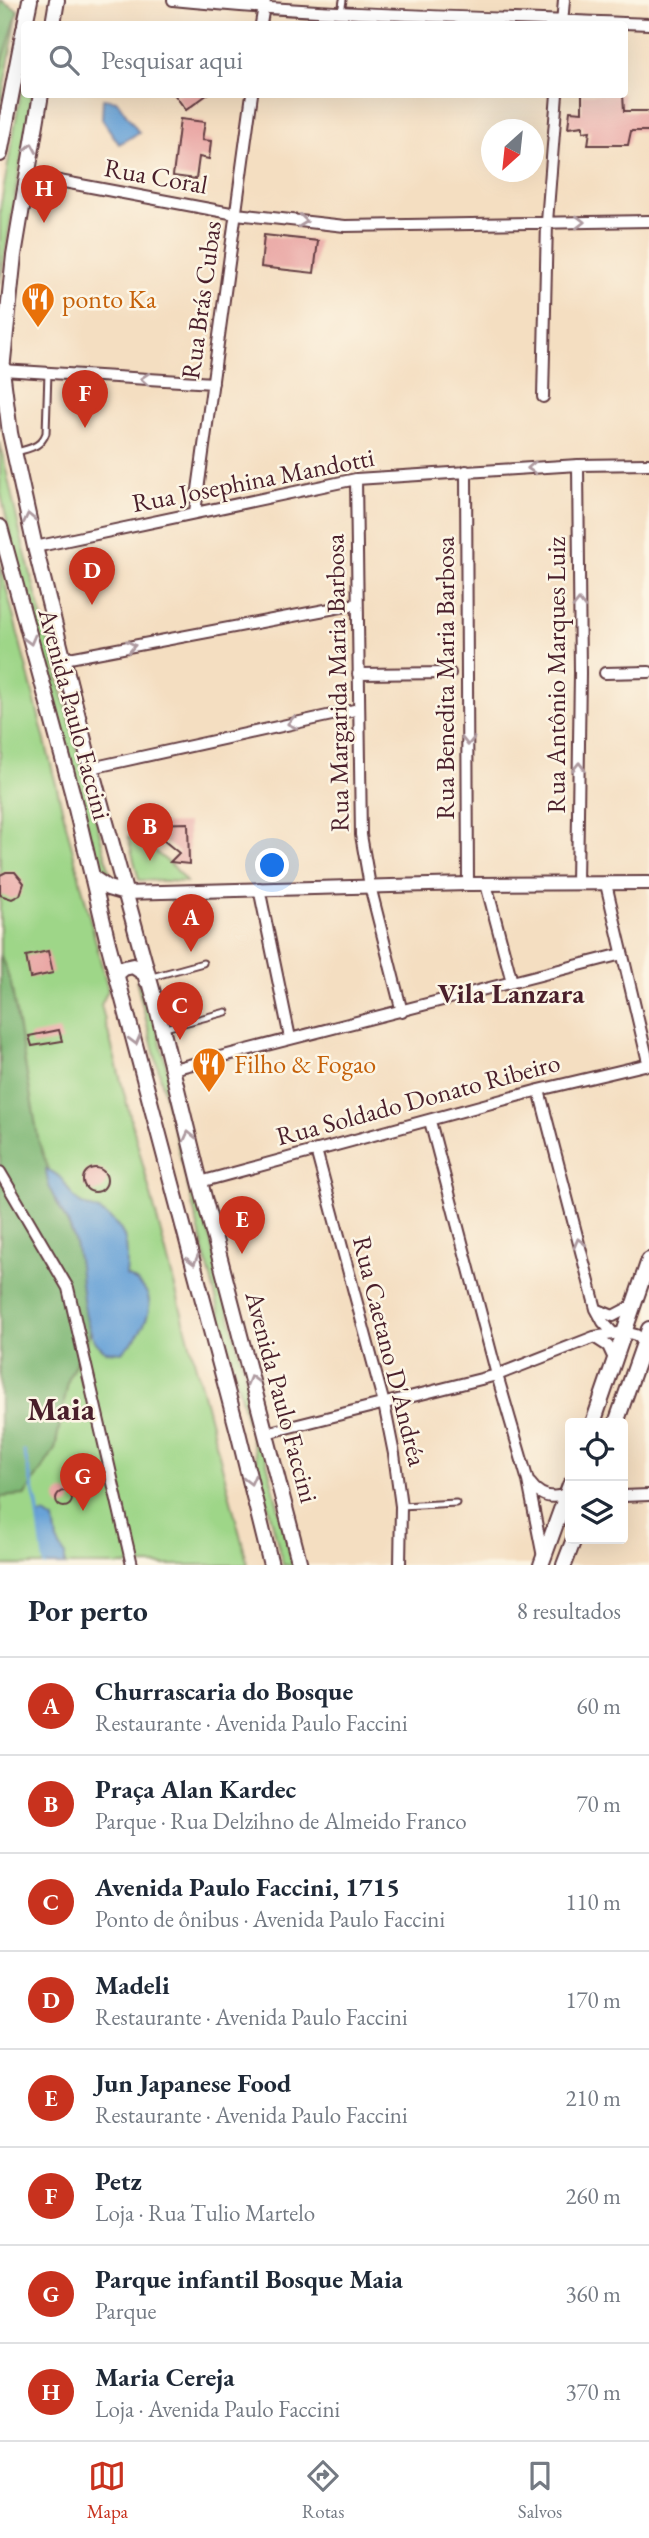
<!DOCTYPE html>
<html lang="pt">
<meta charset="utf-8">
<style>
body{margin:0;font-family:"EB Garamond",serif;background:#f2f2f3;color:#1f2937}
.controls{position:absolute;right:21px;bottom:21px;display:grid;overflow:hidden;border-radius:7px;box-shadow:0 7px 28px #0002}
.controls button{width:63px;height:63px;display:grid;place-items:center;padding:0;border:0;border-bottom:2px solid #e0e1e3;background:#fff;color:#1f2937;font:35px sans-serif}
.compass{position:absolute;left:481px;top:119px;width:63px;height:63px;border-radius:50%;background:#fff;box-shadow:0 7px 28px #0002;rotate:207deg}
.you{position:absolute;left:273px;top:866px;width:24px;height:24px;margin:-18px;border:5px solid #fff;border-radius:50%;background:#1a73e8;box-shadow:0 0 0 10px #1a73e833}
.badge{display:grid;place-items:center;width:46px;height:46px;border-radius:50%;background:#c8321e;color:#fff;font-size:23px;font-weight:700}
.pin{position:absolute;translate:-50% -58px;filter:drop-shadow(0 2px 4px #0008)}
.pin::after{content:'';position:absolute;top:37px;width:24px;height:21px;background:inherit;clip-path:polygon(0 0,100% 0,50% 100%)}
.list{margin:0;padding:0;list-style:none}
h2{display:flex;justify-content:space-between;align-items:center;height:91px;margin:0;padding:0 28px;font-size:30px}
h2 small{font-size:23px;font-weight:400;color:#747a83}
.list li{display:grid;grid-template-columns:46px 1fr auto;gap:21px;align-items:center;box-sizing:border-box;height:98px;padding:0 28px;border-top:2px solid #e0e1e3}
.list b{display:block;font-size:26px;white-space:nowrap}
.list p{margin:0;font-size:23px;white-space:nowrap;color:#747a83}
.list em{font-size:23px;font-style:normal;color:#747a83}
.icon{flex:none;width:38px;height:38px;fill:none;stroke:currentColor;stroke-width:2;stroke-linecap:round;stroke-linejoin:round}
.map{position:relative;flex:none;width:649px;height:1565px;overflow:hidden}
.search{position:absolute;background:#fff;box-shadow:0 7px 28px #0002;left:21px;right:21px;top:21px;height:77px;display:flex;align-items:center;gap:18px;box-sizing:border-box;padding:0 24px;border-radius:7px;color:#747a83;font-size:26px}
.sheet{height:875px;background:#fff}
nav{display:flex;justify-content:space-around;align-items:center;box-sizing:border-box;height:98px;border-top:2px solid #e0e1e3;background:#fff;font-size:19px;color:#747a83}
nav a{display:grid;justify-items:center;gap:4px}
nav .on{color:#c8321e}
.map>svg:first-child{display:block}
.green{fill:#9ed688;stroke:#747a5a;stroke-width:2}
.forest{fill:#7eb774;stroke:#646b50;stroke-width:2}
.water{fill:#67a2d7;stroke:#586081;stroke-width:2}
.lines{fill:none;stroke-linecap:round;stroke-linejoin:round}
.stream{stroke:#67a2d7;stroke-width:3.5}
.building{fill:#eaa8a6}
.service-casing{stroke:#643c42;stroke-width:9}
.minor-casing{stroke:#643c42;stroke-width:14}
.tertiary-casing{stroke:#643c42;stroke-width:16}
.secondary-casing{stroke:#643c42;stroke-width:18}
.service{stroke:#fff;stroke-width:5}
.minor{stroke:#fff;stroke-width:10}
.tertiary{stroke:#fff;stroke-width:12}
.secondary{stroke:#fff;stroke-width:14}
.oneway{stroke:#ae9aa0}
.labels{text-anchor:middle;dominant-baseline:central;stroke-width:5;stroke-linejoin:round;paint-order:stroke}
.street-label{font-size:26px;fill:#4a1f2b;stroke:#fcf5e5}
.food-label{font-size:26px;fill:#c56008;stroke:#fcf5e5;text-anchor:start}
.neighbourhood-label{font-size:28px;font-weight:bold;fill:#4a1f2b;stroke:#fcf5e5}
.district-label{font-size:33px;font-weight:bold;fill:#4a1f2b;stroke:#fcf5e5}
</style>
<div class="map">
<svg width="649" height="1565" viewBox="0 0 649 1565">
<rect width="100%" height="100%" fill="#fcf5e5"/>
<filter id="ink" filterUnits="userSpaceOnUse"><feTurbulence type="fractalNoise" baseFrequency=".0143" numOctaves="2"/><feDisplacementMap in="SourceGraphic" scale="14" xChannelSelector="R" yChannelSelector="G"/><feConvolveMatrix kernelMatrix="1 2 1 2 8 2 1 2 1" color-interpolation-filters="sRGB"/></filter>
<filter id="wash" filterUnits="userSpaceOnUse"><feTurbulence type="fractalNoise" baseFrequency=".00686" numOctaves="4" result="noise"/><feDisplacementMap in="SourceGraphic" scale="28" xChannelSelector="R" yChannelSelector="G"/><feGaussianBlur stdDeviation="1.57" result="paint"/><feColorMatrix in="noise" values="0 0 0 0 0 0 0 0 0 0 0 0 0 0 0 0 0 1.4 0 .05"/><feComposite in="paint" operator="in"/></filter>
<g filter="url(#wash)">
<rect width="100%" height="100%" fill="#f4dec1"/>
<path class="green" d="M0 0 18 10 0 108Z
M24 75V94L32 95 0 283V209Z
M0 442 21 537 110 873 100 875 12 542 0 490Z
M0 563 108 990 101 1005 248 1565H0Z
M128 837 150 845 158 854 174 867 186 882 139 880Z
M136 980 150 1001 293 1565H283Z"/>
<path class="forest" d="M0 0 18 10 0 72Z
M0 953 11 984 39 1143 84 1267 91 1331 69 1377 55 1449 25 1495 0 1497Z"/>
<path class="water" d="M103 99 117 101 139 133 119 144 102 119Z
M46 1169C69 1178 65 1192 79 1202 85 1207 93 1208 99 1211 128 1227 129 1246 126 1276 167 1293 146 1330 122 1352L105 1351C102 1348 96 1344 94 1339 78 1309 84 1262 70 1228 61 1207 47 1193 46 1169Z
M45 1514 54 1520 57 1541 65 1555V1565H45L39 1515Z"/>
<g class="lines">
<path class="stream" d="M24 1451 37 1506 45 1565"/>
</g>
<g id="blocks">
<path class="building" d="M174 94H208L186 110Z
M582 94H623L624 111H649V131H631L628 145H588L590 131 583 132V126L568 128 570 111 582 112Z
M180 119 205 122 202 140 211 141 209 159 199 157 196 179 173 176Z
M264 235 318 241 314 273 261 267Z
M188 823 189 864 170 862 179 853 163 840 152 837 150 824Z
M6 872H15L24 883 20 895 12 899 0 895V875Z
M48 951 53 973 30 978 26 956Z
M59 1030 62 1041 32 1046 29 1036Z
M83 1180a12 12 0 1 1 24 0a12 12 0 1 1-24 0Z
M56 1499a8 8 0 1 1 16 0a8 8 0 1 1-16 0Z"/>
</g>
</g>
<g filter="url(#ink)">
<use href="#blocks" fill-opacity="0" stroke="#643c42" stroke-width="2"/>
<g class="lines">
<g class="service-casing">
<path id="service" d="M341 13 343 0
M17 452C30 448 41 447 46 433L48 372
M152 977 203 963
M165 1028 226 1012
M401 1506 456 1503"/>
</g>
<g class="minor-casing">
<path id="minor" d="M173 0C332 16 490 17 649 24
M261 24 265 0
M562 24 564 0
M27 175 236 214 345 226 649 221
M2 370 213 383
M543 397 547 222 557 94
M466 471 468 884
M356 479 361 835 370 886 402 1012
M195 512 252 94
M35 547 356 479 578 465 649 464
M64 659 357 604
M605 673 649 672
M358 674 450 673
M91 768 359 709
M486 884 512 982
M577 884 580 673 578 465
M606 884 649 1066
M259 888 290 1038
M173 1069 622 954
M539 1090 596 1309 603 1322 613 1333
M430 1121 497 1375 528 1481 543 1557
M316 1150 384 1404 394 1454 401 1506 400 1565
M0 1172 68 1288 132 1565
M200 1182 539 1090 649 1064
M596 1309 613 1316 634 1305
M594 1337 608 1346 615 1361
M266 1433 497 1375 594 1337 625 1332 636 1335 645 1342
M530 1483C540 1497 553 1500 568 1493
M623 1496 649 1495"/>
</g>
<g class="tertiary-casing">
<path id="tertiary" d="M125 893 468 884 649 883"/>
</g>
<g class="secondary-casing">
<path id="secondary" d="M25 24 30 0
M53 24 57 0
M41 94 14 255 2 370 10 433 35 547 91 768 155 1000 200 1182 300 1565
M0 154 24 29
M0 527 72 792 108 943 238 1432 271 1565
M93 878 108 888 125 893
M117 974 124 968 133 966 145 974 147 981
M593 1423 649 1260
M616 1423 649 1329
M541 1565 570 1485
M564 1565 574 1539"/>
</g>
<use href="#service" class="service"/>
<use href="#minor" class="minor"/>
<use href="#tertiary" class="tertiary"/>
<use href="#secondary" class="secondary"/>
</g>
<defs><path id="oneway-chevron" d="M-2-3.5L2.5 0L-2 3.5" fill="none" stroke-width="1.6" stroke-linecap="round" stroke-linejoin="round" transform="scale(1.75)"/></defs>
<g class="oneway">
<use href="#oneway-chevron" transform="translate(31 148) rotate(-80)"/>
<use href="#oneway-chevron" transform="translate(303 221) rotate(6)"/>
<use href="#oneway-chevron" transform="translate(580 222)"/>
<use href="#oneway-chevron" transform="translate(145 379) rotate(-176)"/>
<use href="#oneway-chevron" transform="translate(532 468) rotate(177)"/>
<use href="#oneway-chevron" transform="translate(29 518) rotate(-102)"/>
<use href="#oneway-chevron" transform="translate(579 604) rotate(-90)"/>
<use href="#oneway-chevron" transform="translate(30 640) rotate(75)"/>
<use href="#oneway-chevron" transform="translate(131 646) rotate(-11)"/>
<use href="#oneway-chevron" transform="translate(292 723) rotate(168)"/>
<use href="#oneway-chevron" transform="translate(468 741) rotate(90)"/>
<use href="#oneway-chevron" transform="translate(579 767) rotate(-89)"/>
<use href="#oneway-chevron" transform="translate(135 1040) rotate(75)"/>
<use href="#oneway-chevron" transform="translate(189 1136) rotate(-103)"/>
<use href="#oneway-chevron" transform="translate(579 1243) rotate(-105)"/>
<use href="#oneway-chevron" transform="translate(193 1260) rotate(75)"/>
<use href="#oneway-chevron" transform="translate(252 1380) rotate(-105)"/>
<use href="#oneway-chevron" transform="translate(250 1480) rotate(76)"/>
</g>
</g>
<defs>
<g id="restaurant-pin" transform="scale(1.75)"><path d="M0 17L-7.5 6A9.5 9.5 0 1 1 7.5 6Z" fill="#e8710a" stroke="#fcf5e5"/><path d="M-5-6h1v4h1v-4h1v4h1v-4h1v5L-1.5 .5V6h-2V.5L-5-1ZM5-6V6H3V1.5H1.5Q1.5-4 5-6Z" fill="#fff"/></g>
</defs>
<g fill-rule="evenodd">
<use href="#restaurant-pin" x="38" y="299"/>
<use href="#restaurant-pin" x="209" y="1064"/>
</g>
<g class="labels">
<g class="street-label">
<text transform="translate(156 176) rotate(10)">Rua Coral</text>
<text transform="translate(201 300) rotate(-82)">Rua Brás Cubas</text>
<text transform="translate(253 480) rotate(-11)">Rua Josephina Mandotti</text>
<text transform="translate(556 675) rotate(-90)">Rua Antônio Marques Luiz</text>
<text transform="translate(445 678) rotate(-90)">Rua Benedita Maria Barbosa</text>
<text transform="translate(337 683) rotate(-91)">Rua Margarida Maria Barbosa</text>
<text transform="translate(75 714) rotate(75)">Avenida Paulo Faccini</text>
<text transform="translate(418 1099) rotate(-15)">Rua Soldado Donato Ribeiro</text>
<text transform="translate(390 1351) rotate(76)">Rua Caetano D'Andréa</text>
<text transform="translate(282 1397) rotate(75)">Avenida Paulo Faccini</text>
</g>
<g class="food-label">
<text x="62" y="299">ponto Ka</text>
<text x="234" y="1064">Filho &amp; Fogao</text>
</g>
<g class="neighbourhood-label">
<text x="511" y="993">Vila Lanzara</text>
</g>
<g class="district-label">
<text x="61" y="1408">Maia</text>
</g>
</g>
</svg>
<div class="controls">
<button><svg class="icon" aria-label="locate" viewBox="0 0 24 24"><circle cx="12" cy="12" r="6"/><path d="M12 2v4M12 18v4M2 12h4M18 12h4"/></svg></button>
<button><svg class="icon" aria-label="layers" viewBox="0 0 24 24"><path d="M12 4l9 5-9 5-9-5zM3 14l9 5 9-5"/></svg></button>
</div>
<svg class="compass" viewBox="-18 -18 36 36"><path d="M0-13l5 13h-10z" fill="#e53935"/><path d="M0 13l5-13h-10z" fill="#747a83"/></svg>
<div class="you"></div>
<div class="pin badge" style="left:191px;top:952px">A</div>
<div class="pin badge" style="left:150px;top:861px">B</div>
<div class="pin badge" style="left:180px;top:1040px">C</div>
<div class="pin badge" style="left:92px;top:605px">D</div>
<div class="pin badge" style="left:242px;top:1254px">E</div>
<div class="pin badge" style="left:85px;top:428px">F</div>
<div class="pin badge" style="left:83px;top:1511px">G</div>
<div class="pin badge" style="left:44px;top:223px">H</div>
<div class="search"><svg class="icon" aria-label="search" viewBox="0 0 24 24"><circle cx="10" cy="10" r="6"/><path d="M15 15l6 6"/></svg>Pesquisar aqui</div>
</div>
<section class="sheet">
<h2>Por perto<small>8 resultados</small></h2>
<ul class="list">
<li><span class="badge">A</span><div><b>Churrascaria do Bosque</b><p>Restaurante · Avenida Paulo Faccini</p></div><em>60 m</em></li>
<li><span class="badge">B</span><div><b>Praça Alan Kardec</b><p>Parque · Rua Delzihno de Almeido Franco</p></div><em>70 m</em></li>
<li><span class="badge">C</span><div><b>Avenida Paulo Faccini, 1715</b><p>Ponto de ônibus · Avenida Paulo Faccini</p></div><em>110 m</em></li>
<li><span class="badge">D</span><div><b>Madeli</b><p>Restaurante · Avenida Paulo Faccini</p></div><em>170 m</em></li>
<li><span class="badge">E</span><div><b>Jun Japanese Food</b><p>Restaurante · Avenida Paulo Faccini</p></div><em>210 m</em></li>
<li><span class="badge">F</span><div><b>Petz</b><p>Loja · Rua Tulio Martelo</p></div><em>260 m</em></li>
<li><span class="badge">G</span><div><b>Parque infantil Bosque Maia</b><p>Parque</p></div><em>360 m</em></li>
<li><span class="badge">H</span><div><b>Maria Cereja</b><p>Loja · Avenida Paulo Faccini</p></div><em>370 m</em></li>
</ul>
</section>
<nav>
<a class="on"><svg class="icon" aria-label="map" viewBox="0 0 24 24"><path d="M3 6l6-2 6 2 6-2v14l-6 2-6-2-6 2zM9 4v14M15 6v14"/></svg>Mapa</a>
<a><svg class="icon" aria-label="directions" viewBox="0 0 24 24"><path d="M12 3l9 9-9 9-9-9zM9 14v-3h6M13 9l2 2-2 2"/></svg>Rotas</a>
<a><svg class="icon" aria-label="saved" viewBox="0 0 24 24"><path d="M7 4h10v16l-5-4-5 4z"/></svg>Salvos</a>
</nav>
